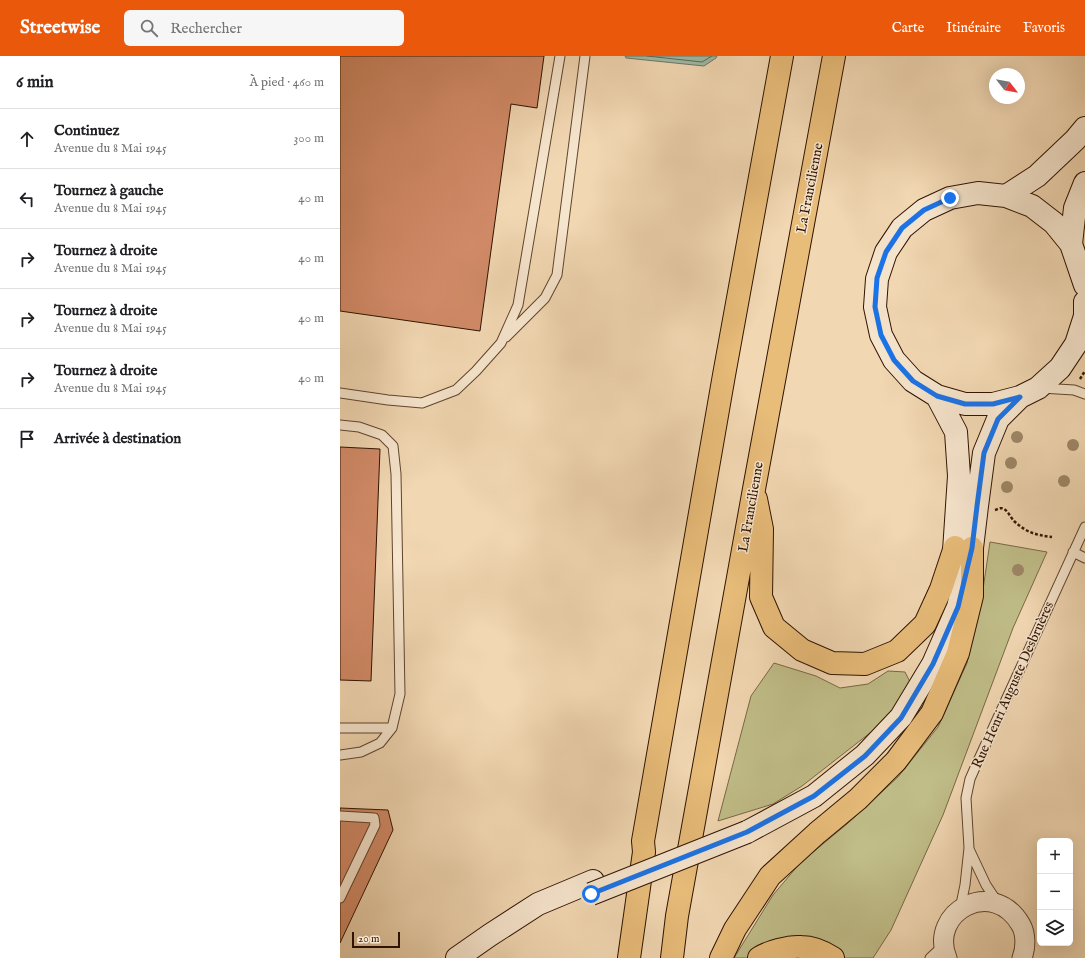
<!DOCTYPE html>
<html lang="fr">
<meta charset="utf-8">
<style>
body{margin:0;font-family:"IM FELL English",serif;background:#f6f6f6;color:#202124}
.controls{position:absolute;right:12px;bottom:12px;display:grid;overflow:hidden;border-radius:6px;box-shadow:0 4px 16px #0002}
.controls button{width:36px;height:36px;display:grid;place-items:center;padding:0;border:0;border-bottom:1px solid #e0e0e0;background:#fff;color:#202124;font:20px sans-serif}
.compass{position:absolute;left:649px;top:12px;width:36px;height:36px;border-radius:50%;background:#fff;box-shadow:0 4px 16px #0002;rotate:121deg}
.scale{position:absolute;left:12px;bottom:10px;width:48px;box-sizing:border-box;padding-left:4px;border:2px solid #301301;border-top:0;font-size:11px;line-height:14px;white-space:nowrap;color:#301301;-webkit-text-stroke:3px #f6e5cd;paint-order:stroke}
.stop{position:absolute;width:12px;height:12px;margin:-9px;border:3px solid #1a73e8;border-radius:50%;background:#fff}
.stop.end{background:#1a73e8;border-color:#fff;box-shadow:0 1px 4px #0008}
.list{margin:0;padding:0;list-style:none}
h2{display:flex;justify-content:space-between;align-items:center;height:52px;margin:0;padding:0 16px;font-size:17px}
h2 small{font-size:13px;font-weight:400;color:#757577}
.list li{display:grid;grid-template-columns:26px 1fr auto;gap:12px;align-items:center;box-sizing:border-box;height:60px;padding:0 16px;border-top:1px solid #e0e0e0}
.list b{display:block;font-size:15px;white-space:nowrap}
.list p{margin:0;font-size:13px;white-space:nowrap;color:#757577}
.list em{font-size:13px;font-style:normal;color:#757577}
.icon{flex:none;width:22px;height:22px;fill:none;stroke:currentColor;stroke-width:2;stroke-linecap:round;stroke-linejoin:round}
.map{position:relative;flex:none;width:745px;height:902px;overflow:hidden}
header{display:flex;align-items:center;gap:24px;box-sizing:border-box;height:56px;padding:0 20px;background:#ea580c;color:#fff}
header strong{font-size:19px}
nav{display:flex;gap:22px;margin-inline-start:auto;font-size:14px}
.search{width:280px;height:36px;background:#f6f6f6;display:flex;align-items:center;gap:10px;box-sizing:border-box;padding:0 14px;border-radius:6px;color:#757577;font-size:15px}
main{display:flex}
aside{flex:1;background:#fff}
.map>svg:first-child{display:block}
.green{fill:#c0bd88;stroke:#786844}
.water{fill:#9cbaa6;stroke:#717764}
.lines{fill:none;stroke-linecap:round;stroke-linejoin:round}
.shore{stroke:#666654;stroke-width:1}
.building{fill:#d18a67;stroke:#301301}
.service-casing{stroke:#60442d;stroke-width:11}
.minor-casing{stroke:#60442d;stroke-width:21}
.secondary-casing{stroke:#301301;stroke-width:24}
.trunk-casing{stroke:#301301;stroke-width:24}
.path{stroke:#301301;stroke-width:2.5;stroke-dasharray:3 2;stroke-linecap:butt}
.service{stroke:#f6e5cd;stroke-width:9}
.minor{stroke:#f6e5cd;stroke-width:19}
.secondary{stroke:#f6e5cd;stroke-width:22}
.trunk{stroke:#e8bc79;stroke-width:22}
.secondary-bridge-casing{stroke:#301301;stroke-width:24;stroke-linecap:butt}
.secondary-bridge{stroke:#f6e5cd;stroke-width:22}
.tree{fill:#9e8767}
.route{stroke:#1a73e8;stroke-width:5}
.labels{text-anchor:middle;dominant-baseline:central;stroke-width:3;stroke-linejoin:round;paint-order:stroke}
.street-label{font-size:14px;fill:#301301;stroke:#f6e5cd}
</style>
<header>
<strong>Streetwise</strong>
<div class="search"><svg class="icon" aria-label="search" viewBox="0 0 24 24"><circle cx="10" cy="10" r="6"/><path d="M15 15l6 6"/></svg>Rechercher</div>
<nav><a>Carte</a><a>Itinéraire</a><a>Favoris</a></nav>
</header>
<main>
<aside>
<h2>6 min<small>À pied · 460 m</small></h2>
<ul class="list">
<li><svg class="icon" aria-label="ahead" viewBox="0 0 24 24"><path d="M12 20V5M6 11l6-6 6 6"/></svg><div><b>Continuez</b><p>Avenue du 8 Mai 1945</p></div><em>300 m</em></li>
<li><svg class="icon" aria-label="left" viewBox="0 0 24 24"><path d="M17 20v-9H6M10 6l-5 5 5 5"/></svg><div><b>Tournez à gauche</b><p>Avenue du 8 Mai 1945</p></div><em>40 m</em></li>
<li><svg class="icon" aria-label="right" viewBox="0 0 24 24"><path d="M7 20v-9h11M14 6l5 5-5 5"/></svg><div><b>Tournez à droite</b><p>Avenue du 8 Mai 1945</p></div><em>40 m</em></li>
<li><svg class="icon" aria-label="right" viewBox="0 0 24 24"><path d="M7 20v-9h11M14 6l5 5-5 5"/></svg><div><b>Tournez à droite</b><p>Avenue du 8 Mai 1945</p></div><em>40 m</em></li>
<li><svg class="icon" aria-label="right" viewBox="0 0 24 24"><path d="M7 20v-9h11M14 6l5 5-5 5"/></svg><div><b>Tournez à droite</b><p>Avenue du 8 Mai 1945</p></div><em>40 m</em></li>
<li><svg class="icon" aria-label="arrive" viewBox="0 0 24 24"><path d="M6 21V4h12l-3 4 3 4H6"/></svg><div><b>Arrivée à destination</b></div></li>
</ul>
</aside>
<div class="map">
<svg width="745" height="902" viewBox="0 0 745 902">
<rect width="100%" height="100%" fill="#f1d7b2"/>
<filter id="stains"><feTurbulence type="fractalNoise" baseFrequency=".005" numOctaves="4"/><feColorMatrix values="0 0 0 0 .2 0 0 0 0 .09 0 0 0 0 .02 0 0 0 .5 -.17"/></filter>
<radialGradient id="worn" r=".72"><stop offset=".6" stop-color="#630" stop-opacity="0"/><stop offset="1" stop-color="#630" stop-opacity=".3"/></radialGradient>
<path class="green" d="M650 486 707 496 673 572 603 759 551 874 533 902H394L433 839 461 806 507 768 558 721 598 671 627 607 642 540Z
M434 607 476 620 500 632 528 628 548 615 565 616 572 630 553 659 462 730 433 748 378 765 411 640Z"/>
<path class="water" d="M285 0H377L376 2 364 10 286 2Z"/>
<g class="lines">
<path class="shore" d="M307 0 362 6 372 0"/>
</g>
<path class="building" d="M0 0H204L197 52 171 48 140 275 0 255Z
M0 391 40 393 31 625 0 624Z
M0 752 48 754 53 774 0 887Z"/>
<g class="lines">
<g class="service-casing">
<path id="service" d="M166 281 205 242 217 219 245 0
M701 332 734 334 745 338
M0 337 48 344 82 347 116 334 136 315 161 287 178 249 220 0
M0 369 19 371 42 379 53 390 56 418 60 638 52 672 40 687 21 696 0 699
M733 496 745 502
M0 672H52
M0 760 34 762 35 769 0 842
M629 793 646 829 658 847
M620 853 625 829 629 792 626 742 630 723 638 705 745 471
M590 902 604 889"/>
</g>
<g class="minor-casing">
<path id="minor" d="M607 902C588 856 653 820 681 869 686 878 686 892 682 902"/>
</g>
<g class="secondary-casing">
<path id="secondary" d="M666 140 697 120 735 84 745 72
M731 188 735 152 745 127
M745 229 731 188 714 167 692 150 666 140 638 137 610 142 584 154 562 172 546 196 537 223 535 251 541 279 554 304 573 325 597 340 625 348H653L680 341 698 332 720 312 736 288 745 260V246
M597 340 616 376 619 420 613 510
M407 776 474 740 525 699 561 661 593 608 618 551 632 492 637 450 644 397 658 363 680 341
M117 902 150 879 198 848 253 825"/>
</g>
<g class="trunk-casing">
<path id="trunk" d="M416 443 422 473 421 541 434 571 462 594 492 607 525 608 557 595 585 568 601 533 615 491
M289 902 304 796 303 785 384 319 442 0
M332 902 337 860 414 433 494 0
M381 902 395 873 430 820 477 777 518 743 556 705 592 657 618 597 632 540V492
M419 902C428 896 449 890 461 891 472 891 484 896 493 902"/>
</g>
<path class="path" d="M740 323 745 315
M655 454C658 453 661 451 664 453 668 455 671 462 674 465 687 477 696 479 712 481"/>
<use href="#service" class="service"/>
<use href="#minor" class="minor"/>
<use href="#secondary" class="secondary"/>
<use href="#trunk" class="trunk"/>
<g class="secondary-bridge-casing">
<path id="secondary-bridge" d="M251 838 407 776"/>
</g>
<use href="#secondary-bridge" class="secondary-bridge"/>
</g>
<g class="tree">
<circle cx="677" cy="381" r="6"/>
<circle cx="733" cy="389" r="6"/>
<circle cx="671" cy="407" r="6"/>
<circle cx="724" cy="425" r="6"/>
<circle cx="667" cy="431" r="6"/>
<circle cx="678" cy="514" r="6"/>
</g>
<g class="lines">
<path class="route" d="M251 838 407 776 474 740 525 700 561 662 593 608 618 551 632 492 637 450 644 397 658 363 680 341 653 348H625L597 340 573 325 554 304 541 279 535 251 537 222 546 196 562 172 584 154 610 142"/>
</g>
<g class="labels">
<g class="street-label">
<text transform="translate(470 132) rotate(-79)">La Francilienne</text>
<text transform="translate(411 451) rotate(-80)">La Francilienne</text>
<text transform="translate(673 629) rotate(-66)">Rue Henri Auguste Desbruères</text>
</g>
</g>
<rect width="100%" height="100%" filter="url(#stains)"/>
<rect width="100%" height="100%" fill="url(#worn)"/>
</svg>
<div class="controls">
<button>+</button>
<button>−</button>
<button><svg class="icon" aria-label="layers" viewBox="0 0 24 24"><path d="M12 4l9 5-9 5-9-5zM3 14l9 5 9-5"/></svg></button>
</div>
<svg class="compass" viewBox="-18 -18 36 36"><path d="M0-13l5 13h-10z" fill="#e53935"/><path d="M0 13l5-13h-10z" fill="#757577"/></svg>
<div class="scale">20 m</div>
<div class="stop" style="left:251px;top:838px"></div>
<div class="stop end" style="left:610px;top:142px"></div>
</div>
</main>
